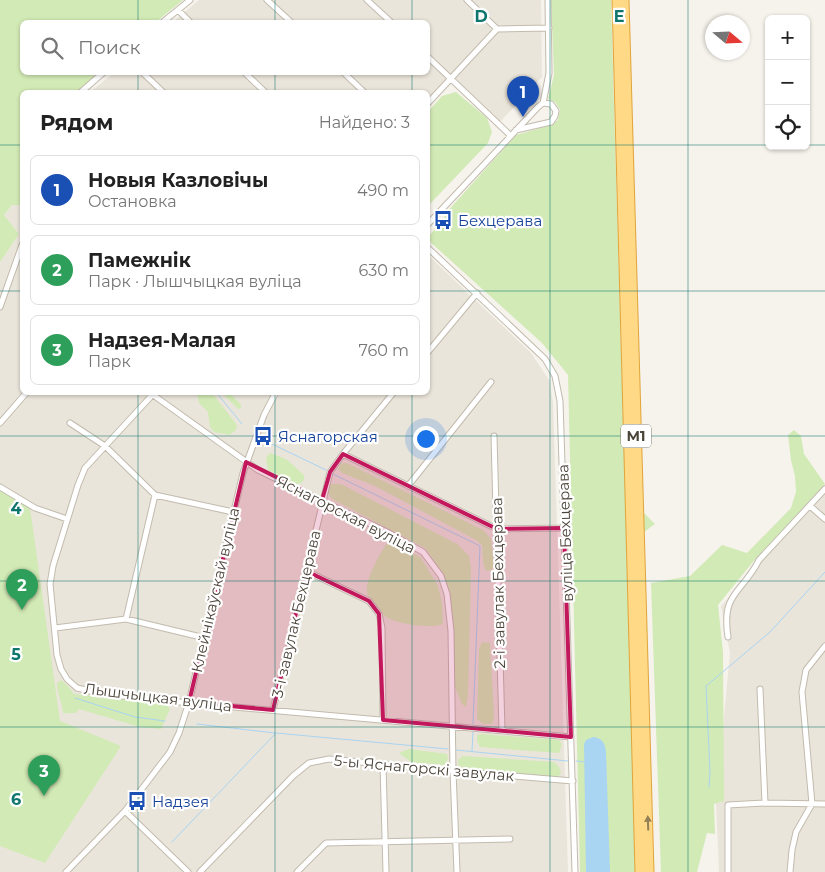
<!DOCTYPE html>
<html lang="ru">
<meta charset="utf-8">
<style>
body{margin:0;font-family:Montserrat,sans-serif;background:#f6f6f6;color:#222}
.controls{position:absolute;right:15px;top:15px;display:grid;overflow:hidden;border-radius:8px;box-shadow:0 1px 4px #0004}
.controls button{width:45px;height:45px;display:grid;place-items:center;padding:0;border:0;border-bottom:1px solid #e0e0e0;background:#fff;color:#222;font:25px sans-serif}
.compass{position:absolute;left:705px;top:15px;width:45px;height:45px;border-radius:50%;background:#fff;box-shadow:0 1px 4px #0004;rotate:109deg}
.you{position:absolute;left:425px;top:438px;width:18px;height:18px;margin:-12px;border:4px solid #fff;border-radius:50%;background:#1a73e8;box-shadow:0 0 0 8px #1a73e833}
.badge{display:grid;place-items:center;width:32px;height:32px;border-radius:50%;background:#fc3f1d;color:#fff;font-size:16px;font-weight:700}
.pin{position:absolute;translate:-50% -41px;filter:drop-shadow(0 1px 2px #0008)}
.pin::after{content:'';position:absolute;top:26px;width:18px;height:15px;background:inherit;clip-path:polygon(0 0,100% 0,50% 100%)}
.list{margin:0;padding:0;list-style:none}
h2{display:flex;justify-content:space-between;align-items:center;height:65px;margin:0;padding:0 20px;font-size:21px}
h2 small{font-size:16px;font-weight:400;color:#767676}
.list li{display:grid;grid-template-columns:32px 1fr auto;gap:15px;align-items:center;box-sizing:border-box;height:70px;margin:0 10px 10px;padding:0 10px;border:1px solid #e0e0e0;border-radius:8px}
.list b{display:block;font-size:19px;white-space:nowrap}
.list p{margin:0;font-size:16px;white-space:nowrap;color:#767676}
.list em{font-size:16px;font-style:normal;color:#767676}
.icon{flex:none;width:28px;height:28px;fill:none;stroke:currentColor;stroke-width:2;stroke-linecap:round;stroke-linejoin:round}
.map{position:relative;flex:none;width:825px;height:872px;overflow:hidden}
.search{position:absolute;background:#fff;box-shadow:0 1px 4px #0004;left:20px;top:20px;width:410px;height:55px;display:flex;align-items:center;gap:12px;box-sizing:border-box;padding:0 18px;border-radius:8px;color:#767676;font-size:19px}
.panel{position:absolute;background:#fff;box-shadow:0 1px 4px #0004;left:20px;top:90px;width:410px;height:305px;border-radius:8px}
.map>svg:first-child{display:block}
.residential{fill:#eae5da}
.green{fill:#d2eab5}
.water{fill:#a9d4f2}
.lines{fill:none;stroke-linecap:round;stroke-linejoin:round}
.stream{stroke:#a9d4f2;stroke-width:1}
.minor-casing{stroke:#c2bbae;stroke-width:7}
.trunk-casing{stroke:#e0a43c;stroke-width:11}
.minor{stroke:#fff;stroke-width:5}
.trunk{stroke:#ffd985;stroke-width:9}
.oneway{fill:#938057}
.marked{fill:#c2185b;fill-opacity:0.2;stroke:#c2185b;stroke-width:4;stroke-linejoin:round}
.grid{fill:none;stroke:#0f766e;stroke-width:1;stroke-opacity:0.55}
.labels{text-anchor:middle;dominant-baseline:central;stroke-width:4.5;stroke-linejoin:round;paint-order:stroke}
.shield{fill:#fff;stroke:#817c74;stroke-width:1}
.shield-label{font-size:14px;font-weight:bold;fill:#4b4439}
.transit-label{font-size:15px;fill:#164399;stroke:#fff;text-anchor:start}
.street-label{font-size:15px;fill:#4b4439;stroke:#fff}
.grid-label{font-size:16px;text-anchor:middle;font-weight:bold;fill:#0f766e;stroke:#fff;stroke-width:4.5;stroke-linejoin:round;paint-order:stroke}
</style>
<div class="map">
<svg width="825" height="872" viewBox="0 0 825 872">
<rect width="100%" height="100%" fill="#f6f3ec"/>
<path class="residential" d="M199 0H541L542 77 500 122 451 74 428 99V92H90L114 73 428 72V22H173Z
M12 205H22V392H428V255L531 353 549 380 553 402 568 872H0V262L19 234 4 215Z
M825 493V872H719L716 803 730 653 721 606Z"/>
<path class="green" d="M0 0H183L156 22H22V72L99 73 77 92H22V205H12L4 215 19 234 0 262Z
M551 0H611L636 872H580L568 375 542 343 428 240V237L444 219 445 214 516 135 551 125 558 120 560 110 555 102 548 99 554 75Z
M456 92 487 118 492 132 488 143 428 206V112L442 96Z
M197 393H212L237 425 236 430 229 435 214 432 210 427 208 412 199 403Z
M222 393H230L241 405V408L238 409Z
M794 430 801 436 804 454 825 484 752 563 718 605 723 652 724 801 714 804 715 834 707 833 697 872H661L651 583 690 576 722 545 747 553 791 508 796 492 795 476 791 460 788 435Z
M270 453 286 459 304 475V480L301 483 296 484 268 470 266 458Z
M341 463H347L483 530 491 539 494 565 491 571 485 570 483 561 482 545 476 540 375 486 342 473 338 469Z
M331 484H341L457 544 469 556 471 569 468 694 466 707 462 704 455 687 453 626 448 588 440 569 425 548 332 499 328 493Z
M0 488 30 508 60 721 121 746 45 863 0 846Z
M643 512 655 524 644 532Z
M388 541H393L421 558 438 586 442 604 443 624C431 629 397 624 386 617 382 614 379 608 376 605 373 601 368 597 367 592 365 578 381 553 388 541Z
M482 642 490 643 494 716 492 724H483L477 719 479 649Z
M61 680 68 686 74 694 166 704 170 709 161 729 140 727 79 709 76 713H63C62 702 57 694 57 683Z
M481 734 559 740 562 744 559 753 480 747 477 741V735Z
M409 749 447 754 448 759 444 765 411 762 399 753Z
M463 756 554 762 559 767 561 773 558 777 466 769 458 765V760Z"/>
<path class="water" d="M593 737C603 738 605 744 606 752L610 872H586L584 744 586 740Z"/>
<g class="lines">
<path class="stream" d="M216 392 242 424
M272 444 326 470
M333 474 480 546 473 724
M75 698 135 717 165 721
M197 724 275 733
M456 750 568 761
M472 751 473 732
M576 761 585 762
M709 787 710 771 706 686 770 632 825 572
M172 842 276 733 448 749"/>
<g class="minor-casing">
<path id="minor" d="M267 0 291 22
M367 0 391 22
M467 0 497 29 549 28
M178 10 190 22
M163 22 190 0
M428 57 511 136
M142 72 163 92
M244 72 265 92
M343 72 364 92
M81 92 104 72
M428 103 497 29
M543 103 549 73 548 0
M428 224 538 107 543 103 551 104 556 111 555 116 551 122 516 130
M428 248 545 359 555 376 560 401 575 872
M0 307 22 245
M428 352 477 293
M149 392 258 470 389 533 423 552 441 576 447 594 451 631 453 771 457 872
M155 392 85 468 78 485 53 566 50 584 57 655 61 669 67 679 77 688 103 694 179 702 571 737
M0 423 27 392
M70 423 105 446 155 495 233 512
M494 436 502 730
M343 454 497 529 564 528
M408 486 491 382
M0 487 35 508 67 519
M810 506 825 519
M306 571 369 601 379 614 382 628 383 720
M126 619 155 495
M55 628 126 619 205 638
M728 637C721 592 742 594 759 560L825 489
M273 710 330 472 343 454 394 392
M383 765 386 872
M765 803 825 804
M125 811 188 872
M66 872 125 811 170 752 179 733 189 702 243 473 264 415 276 392
M200 872 293 776 309 763 329 759 453 771 573 781
M297 872 326 843 510 839
M728 872V805L765 803 760 689
M790 872 792 850 796 832 812 804 802 692 806 670 825 646"/>
</g>
<g class="trunk-casing">
<path id="trunk" d="M617 0 640 872
M624 0 649 872"/>
</g>
<use href="#minor" class="minor"/>
<use href="#trunk" class="trunk"/>
</g>
<defs><path id="oneway-solid" d="M-6-.8H1V-3.2L6.5 0L1 3.2V.8H-6Z" transform="scale(1.25)"/></defs>
<use class="oneway" href="#oneway-solid" transform="translate(648 823) rotate(-92)"/>
<path class="marked" d="M343 454 497 529 564 528 571 737 383 720 379 614 369 601 306 571 273 710 189 702 246 462 322 500 330 472Z"/>
<path class="grid" d="M138 0V22M275 0V22M412 0V22M550 0V872M688 0V872M138 72V92M275 72V92M412 72V92M0 145H22M428 145H769M806 145H825M0 291H22M428 291H825M138 392V872M275 392V872M412 392V872M0 436H825M0 581H825M0 727H825"/>
<defs>
<g id="bus-bare" transform="scale(1.5)"><path d="M-5-6H5V4H4V6H2V4H-2V6H-4V4H-5ZM-3.5-4V0h7V-4ZM-3.5 1.2v1.5H-2V1.2ZM2 1.2v1.5H3.5V1.2Z" fill="#1a4fb4" stroke="#fff" stroke-width="2.5" paint-order="stroke"/></g>
</defs>
<g fill-rule="evenodd">
<use href="#bus-bare" x="443" y="220"/>
<use href="#bus-bare" x="263" y="436"/>
<use href="#bus-bare" x="137" y="801"/>
</g>
<g class="labels">
<rect class="shield" x="621" y="424.5" width="30" height="23" rx="4"/>
<g class="shield-label">
<text x="636" y="436">М1</text>
</g>
<g class="transit-label">
<text x="458" y="220">Бехцерава</text>
<text x="278" y="436">Яснагорская</text>
<text x="152" y="801">Надзея</text>
</g>
<g class="street-label">
<text transform="translate(346 514) rotate(27)">Яснагорская вуліца</text>
<text transform="translate(565 533) rotate(-92)">вуліца Бехцерава</text>
<text transform="translate(498 583) rotate(-91)">2-і завулак Бехцерава</text>
<text transform="translate(215 590) rotate(-77)">Клейнікаўскай вуліца</text>
<text transform="translate(296 614) rotate(-77)">3-і завулак Бехцерава</text>
<text transform="translate(158 697) rotate(7)">Лышчыцкая вуліца</text>
<text transform="translate(424 768) rotate(5)">5-ы Яснагорскі завулак</text>
</g>
</g>
<g class="grid-label">
<text x="481" y="22">D</text>
<text x="619" y="22">E</text>
<text x="16" y="514">4</text>
<text x="16" y="660">5</text>
<text x="16" y="805">6</text>
</g>
</svg>
<div class="controls">
<button>+</button>
<button>−</button>
<button><svg class="icon" aria-label="locate" viewBox="0 0 24 24"><circle cx="12" cy="12" r="6"/><path d="M12 2v4M12 18v4M2 12h4M18 12h4"/></svg></button>
</div>
<svg class="compass" viewBox="-18 -18 36 36"><path d="M0-13l5 13h-10z" fill="#e53935"/><path d="M0 13l5-13h-10z" fill="#767676"/></svg>
<div class="you"></div>
<div class="pin badge" style="left:523px;top:117px;background:#1a4fb4">1</div>
<div class="pin badge" style="left:22px;top:610px;background:#2e9e5b">2</div>
<div class="pin badge" style="left:44px;top:796px;background:#2e9e5b">3</div>
<div class="search"><svg class="icon" aria-label="search" viewBox="0 0 24 24"><circle cx="10" cy="10" r="6"/><path d="M15 15l6 6"/></svg>Поиск</div>
<section class="panel">
<h2>Рядом<small>Найдено: 3</small></h2>
<ul class="list">
<li><span class="badge" style="background:#1a4fb4">1</span><div><b>Новыя Казловічы</b><p>Остановка</p></div><em>490 m</em></li>
<li><span class="badge" style="background:#2e9e5b">2</span><div><b>Памежнік</b><p>Парк · Лышчыцкая вуліца</p></div><em>630 m</em></li>
<li><span class="badge" style="background:#2e9e5b">3</span><div><b>Надзея-Малая</b><p>Парк</p></div><em>760 m</em></li>
</ul>
</section>
</div>
